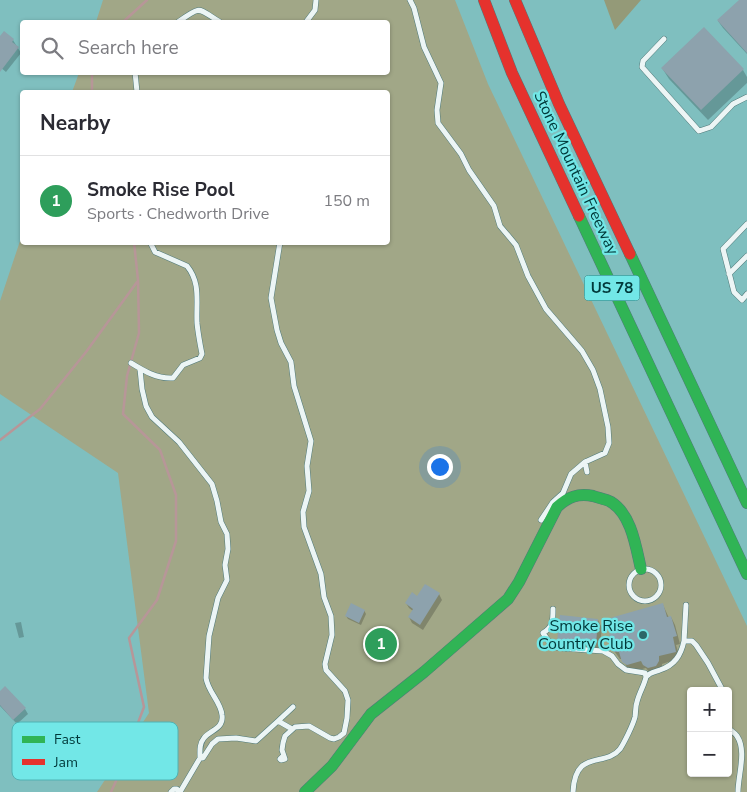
<!DOCTYPE html>
<meta charset="utf-8">
<style>
body{margin:0;font-family:"Nunito Sans",sans-serif;background:#f2f2f3;color:#2b2b33}
.controls{position:absolute;right:15px;bottom:15px;display:grid;overflow:hidden;border-radius:5px;box-shadow:0 1px 4px #0004}
.controls button{width:45px;height:45px;display:grid;place-items:center;padding:0;border:0;border-bottom:1px solid #e1e1e2;background:#fff;color:#2b2b33;font:25px sans-serif}
.you{position:absolute;left:439px;top:466px;width:18px;height:18px;margin:-12px;border:4px solid #fff;border-radius:50%;background:#1a73e8;box-shadow:0 0 0 8px #1a73e833}
.badge{display:grid;place-items:center;width:32px;height:32px;border-radius:50%;background:#db2777;color:#fff;font-size:16px;font-weight:700}
.pin{position:absolute;translate:-50% -50%;border:2px solid #fff;box-shadow:0 1px 5px #0006}
.list{margin:0;padding:0;list-style:none}
h2{display:flex;justify-content:space-between;align-items:center;height:65px;margin:0;padding:0 20px;font-size:21px}
h2 small{font-size:16px;font-weight:400;color:#7c7c81}
.list li{display:grid;grid-template-columns:32px 1fr auto;gap:15px;align-items:center;box-sizing:border-box;height:90px;padding:0 20px;border-top:1px solid #e1e1e2}
.list b{display:block;font-size:19px;white-space:nowrap}
.list p{margin:0;font-size:16px;white-space:nowrap;color:#7c7c81}
.list em{font-size:16px;font-style:normal;color:#7c7c81}
.icon{flex:none;width:28px;height:28px;fill:none;stroke:currentColor;stroke-width:2;stroke-linecap:round;stroke-linejoin:round}
.map{position:relative;flex:none;width:747px;height:792px;overflow:hidden}
.search{position:absolute;background:#fff;box-shadow:0 1px 4px #0004;left:20px;top:20px;width:370px;height:55px;display:flex;align-items:center;gap:12px;box-sizing:border-box;padding:0 18px;border-radius:5px;color:#7c7c81;font-size:19px}
.panel{position:absolute;background:#fff;box-shadow:0 1px 4px #0004;left:20px;top:90px;width:370px;height:155px;border-radius:5px}
.map>svg:first-child{display:block}
.green{fill:#a1a787;fill-rule:evenodd}
.forest{fill:#949a78}
.water{fill:#b79698}
.shadow{fill:#0003}
.lines{fill:none;stroke-linecap:round;stroke-linejoin:round}
.stream{stroke:#b79698;stroke-width:2.5}
.building{fill:#8da2ad}
.lane-casing{stroke:#507a7a;stroke-width:6}
.fast-casing{stroke:#507a7a;stroke-width:12}
.jam-casing{stroke:#507a7a;stroke-width:12}
.lane{stroke:#ecf5f5;stroke-width:5}
.fast{stroke:#30b455;stroke-width:11}
.jam{stroke:#e5322d;stroke-width:11}
.poi-dot{fill:#2c6768;stroke:#72e7e7;stroke-width:2}
.labels{text-anchor:middle;dominant-baseline:central;stroke-width:4.5;stroke-linejoin:round;paint-order:stroke}
.shield{fill:#72e7e7;stroke:#226c6d;stroke-width:1}
.shield-label{font-size:15px;font-weight:bold;fill:#003839}
.street-label{font-size:16px;fill:#003839;stroke:#72e7e7}
.poi-label{font-size:16px;fill:#003839;stroke:#72e7e7;text-anchor:end}
.key{fill:#72e7e7;stroke:#50b2b3;stroke-width:1}
.key-label{font-size:14px;fill:#003839}
</style>
<div class="map">
<svg width="747" height="792" viewBox="0 0 747 792">
<rect width="100%" height="100%" fill="#7fbfbf"/>
<path class="green" d="M103 0H455L488 84 747 626V792H97L149 713 118 473 0 394V301L22 235V242H388V92H72L79 73 388 72V22H96ZM691 691H728V773H691Z"/>
<path class="forest" d="M604 0H641L615 30Z"/>
<path class="water" d="M371 628 399 639 389 660 384 658 376 660 371 656 368 651 363 648Z"/>
<path class="shadow" d="M741 0H747V54L723 28 718 21Z
M0 38 13 40 21 53 6 72 0 67Z
M662 68 743 70 747 77V83L708 120 669 79Z
M439 594 442 600 423 630 412 623 409 617 413 611 409 608 406 603Z
M663 605 669 618 671 617 675 625 680 644 676 645 680 658 662 664V669L660 673 653 674 649 672 646 668 632 672 628 669 623 659H620L615 652Z
M364 610 366 614 361 625 348 619 346 616Z
M598 620 602 628 599 652 563 649 559 641Z
M21 622 24 637 19 638 15 623Z
M0 693 25 709 28 714 17 724 0 706Z"/>
<g class="lines">
<path class="stream" d="M123 22 147 0
M92 72V92
M0 440 40 409 86 352 137 282
M111 792 116 781 144 707 129 638 157 600 176 541V495L160 450 123 414 127 376 139 333 138 280 134 242"/>
</g>
<path class="building" d="M739 0H747V53L717 20Z
M704 27 744 69 701 110 661 68Z
M4 31 14 39 12 42 19 47 0 72V36Z
M425 584 440 593 420 625 408 617 413 609 405 603 412 592 417 596Z
M351 603 365 610 359 623 345 616Z
M663 603 667 617 671 616 677 636 673 637 676 652 659 656V661L656 666 648 668 643 665 641 661 627 665 622 662 619 652H614L609 634 614 632 610 618Z
M560 615 598 619 596 645 557 642Z
M5 686 26 708 13 720 0 705V691Z"/>
<g class="lines">
<g class="lane-casing">
<path id="lane" d="M410 0 414 8 424 47 441 83 437 110 438 123 461 154 469 170 494 206 500 226 516 245 528 276 546 309 582 351 593 370 600 389 608 427 609 443 605 453 585 462 587 472
M178 22C202 5 197 8 220 22
M306 22 315 10 316 0
M664 39 643 61 642 67 699 131 711 127 733 104 747 97
M135 72 137 92
M747 224 723 249 734 292 742 300 747 294
M280 242 271 298 277 330 281 343 291 362 294 386 311 441 307 466 309 491 303 512 304 527 321 574 324 597 331 616 332 635 325 664 326 670 345 691 348 700 347 718 344 733 339 737 334 739 330 738 309 726 295 727 285 736 283 743 282 750 285 759 281 760 280 759 283 756 284 758 283 759 282 758
M729 274 747 256
M131 363C144 371 157 379 173 378L183 365 200 358 202 354C200 344 198 333 197 323 196 302 201 283 187 266L155 252 150 242
M140 369 142 389 146 406 152 417 179 442 212 484 217 501 221 522 227 534 228 549 225 565 227 580 218 598 209 636 206 678C208 692 221 702 222 715 224 729 210 730 204 738 199 744 200 751 200 758
M541 520 553 502 563 493 571 474 585 462
M629 585a16 16 0 1 1 32 0a16 16 0 1 1-32 0Z
M686 605 684 641H692L696 645 708 663 723 691
M553 609C553 621 553 627 543 633L552 646 560 648 603 651 612 656 618 664 626 670 645 673 646 677C650 672 655 672 660 670 675 665 681 655 684 641
M728 728C731 731 735 733 737 736 747 751 738 775 738 792
M292 729 278 721 293 707
M171 792 174 789H177L178 792
M180 792 200 758H203L212 744 218 739 236 738 256 741 278 721
M573 792C575 748 605 768 620 749 624 743 633 725 635 717 636 712 635 707 637 702 639 693 644 686 646 677"/>
</g>
<g class="fast-casing">
<path id="fast" d="M579 216 747 574
M630 254 747 503
M305 792 332 766 371 714 424 672 508 599 519 582 557 507C568 497 578 493 593 496 598 498 606 499 611 502 632 515 636 548 641 569"/>
</g>
<g class="jam-casing">
<path id="jam" d="M484 0 512 73 579 216
M515 0 559 104 630 254"/>
</g>
<use href="#lane" class="lane"/>
<use href="#fast" class="fast"/>
<use href="#jam" class="jam"/>
</g>
<circle class="poi-dot" cx="643" cy="635" r="5"/>
<g class="labels">
<rect class="shield" x="584.5" y="275.5" width="55" height="25" rx="4"/>
<g class="shield-label">
<text x="612" y="288">US 78</text>
</g>
<g class="street-label">
<text transform="translate(576 173) rotate(65)">Stone Mountain Freeway</text>
</g>
<g class="poi-label">
<text x="633" y="626">Smoke Rise<tspan x="633" dy="18">Country Club</tspan></text>
</g>
</g>
<rect x="12" y="722" width="166" height="58" rx="8" class="key"/>
<rect x="22" y="736" width="23" height="7" fill="#30b455"/>
<rect x="22" y="759" width="23" height="6" fill="#e5322d"/>
<g class="key-label">
<text x="54" y="744">Fast</text>
<text x="54" y="767">Jam</text>
</g>
</svg>
<div class="controls">
<button>+</button>
<button>−</button>
</div>
<div class="you"></div>
<div class="pin badge" style="left:381px;top:644px;background:#2e9e5b">1</div>
<div class="search"><svg class="icon" aria-label="search" viewBox="0 0 24 24"><circle cx="10" cy="10" r="6"/><path d="M15 15l6 6"/></svg>Search here</div>
<section class="panel">
<h2>Nearby<small></small></h2>
<ul class="list">
<li><span class="badge" style="background:#2e9e5b">1</span><div><b>Smoke Rise Pool</b><p>Sports · Chedworth Drive</p></div><em>150 m</em></li>
</ul>
</section>
</div>
